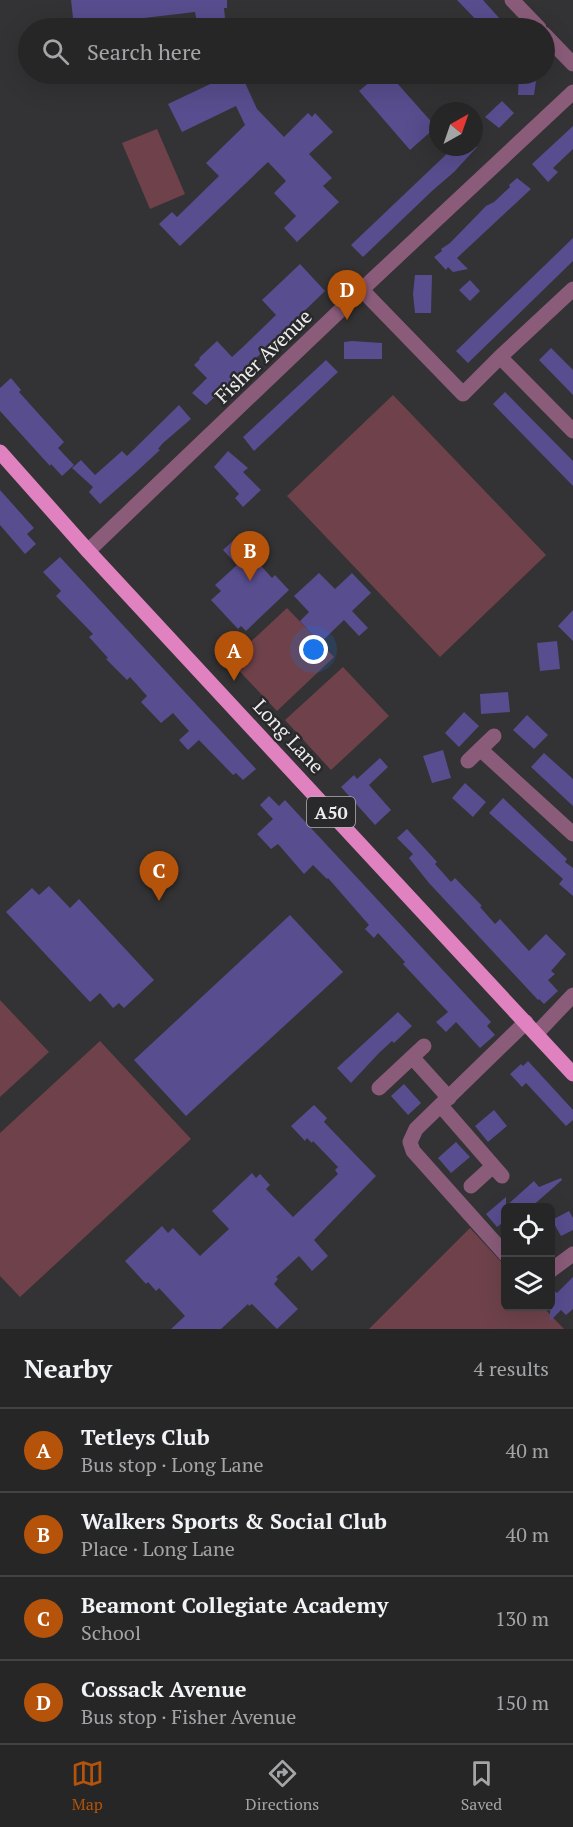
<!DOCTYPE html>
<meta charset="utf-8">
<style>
body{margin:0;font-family:"PT Serif",serif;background:#2e2e2f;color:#f1f3f6}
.controls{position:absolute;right:18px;bottom:18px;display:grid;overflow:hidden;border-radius:9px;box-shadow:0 6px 24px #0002}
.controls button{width:54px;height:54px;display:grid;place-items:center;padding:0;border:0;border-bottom:2px solid #424344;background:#262627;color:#f1f3f6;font:30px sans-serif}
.compass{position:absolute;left:429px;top:102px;width:54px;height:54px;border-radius:50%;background:#262627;box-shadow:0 6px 24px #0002;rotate:40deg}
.you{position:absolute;left:314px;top:650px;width:21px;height:21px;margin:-15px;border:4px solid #fff;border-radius:50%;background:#1a73e8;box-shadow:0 0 0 9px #1a73e833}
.badge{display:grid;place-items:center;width:39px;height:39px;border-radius:50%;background:#b45309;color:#fff;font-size:20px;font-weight:700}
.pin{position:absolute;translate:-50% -50px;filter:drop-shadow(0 2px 3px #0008)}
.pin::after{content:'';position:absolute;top:32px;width:21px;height:18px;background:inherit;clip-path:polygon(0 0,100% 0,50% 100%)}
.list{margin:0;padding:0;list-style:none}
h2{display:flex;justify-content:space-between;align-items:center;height:78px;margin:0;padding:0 24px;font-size:26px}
h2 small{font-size:20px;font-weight:400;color:#a4a5a7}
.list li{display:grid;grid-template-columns:39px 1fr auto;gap:18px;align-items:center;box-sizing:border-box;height:84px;padding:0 24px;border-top:2px solid #424344}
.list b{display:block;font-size:22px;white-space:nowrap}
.list p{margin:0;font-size:20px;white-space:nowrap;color:#a4a5a7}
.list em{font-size:20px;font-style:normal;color:#a4a5a7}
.icon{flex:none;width:33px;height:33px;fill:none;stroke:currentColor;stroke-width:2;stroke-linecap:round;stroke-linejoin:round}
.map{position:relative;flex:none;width:573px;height:1329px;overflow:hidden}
.search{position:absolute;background:#262627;box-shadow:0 6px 24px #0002;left:18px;right:18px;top:18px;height:66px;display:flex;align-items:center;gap:15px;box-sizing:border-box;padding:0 21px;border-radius:33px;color:#a4a5a7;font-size:22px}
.sheet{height:414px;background:#262627}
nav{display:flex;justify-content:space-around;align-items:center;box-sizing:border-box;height:84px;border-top:2px solid #424344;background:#262627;font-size:16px;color:#a4a5a7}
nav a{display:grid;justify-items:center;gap:3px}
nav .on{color:#b45309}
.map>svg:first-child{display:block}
.green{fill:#6f424b}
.building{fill:#584d8e}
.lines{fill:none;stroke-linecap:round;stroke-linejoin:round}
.street{stroke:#8a5c7a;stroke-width:15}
.primary{stroke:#e082c0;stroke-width:15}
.labels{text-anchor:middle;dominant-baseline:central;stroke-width:5;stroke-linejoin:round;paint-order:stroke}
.shield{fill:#29282a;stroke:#b3b2b3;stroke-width:1.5}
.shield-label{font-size:18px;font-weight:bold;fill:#eeedee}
.street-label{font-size:20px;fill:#eeedee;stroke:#29282a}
</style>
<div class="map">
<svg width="573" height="1329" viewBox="0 0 573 1329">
<rect width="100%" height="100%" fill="#333234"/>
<path class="green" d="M157 129 185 194 150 209 122 143Z
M393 395 546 555 440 657 287 496Z
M287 608 334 657 277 711 230 661Z
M343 667 389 716 331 770 285 720Z
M0 1000 49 1052 0 1097Z
M100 1041 191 1139 20 1297 0 1276V1133Z
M470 1228 505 1266 506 1306 543 1307 564 1329H369Z"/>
<path class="building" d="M71 0H227V8H224L226 28H198L195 12 127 20 128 28H104L103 23 74 27Z
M457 0H483L508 28H484Z
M220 74H241L257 109 284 137 308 113 312 117 315 113 333 132 309 154 332 178 323 186 339 202 297 242 284 228 296 216 274 193 286 181 268 162 180 246 159 224 172 212 177 217 219 176 206 163 245 125 236 106 182 132 168 104 223 78Z
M379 74H389L436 127 410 150 359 91Z
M519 74H537L534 95H518Z
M502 101 514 113 499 128 485 117Z
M573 126V149L553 168 558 172 548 182 532 164Z
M454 147H477L454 172 432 191 363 257 351 245Z
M517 178 531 189 457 258 468 269 453 272 448 267 446 270 434 257 442 251 441 249 450 243 486 206 494 202 510 187 509 185Z
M573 238V261L468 363 456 351Z
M300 264 325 291 288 327 284 332 206 405 192 393 207 378 194 365 200 359 199 358 217 341 232 357 245 345 276 315 262 300Z
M415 275H432L431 313H415L413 294Z
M470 280 480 291 470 301 459 290Z
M352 341 382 343V359H344V342Z
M551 348 573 370V395L539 360Z
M326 360 338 372 254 451 243 437Z
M11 378 21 390 19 392 64 442 58 448 74 465 62 476 51 464 50 466 0 411V388Z
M505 392 573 461V486L493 404Z
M179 405 191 419 163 443 158 449 160 450 134 474 100 504 89 492 93 487 72 468 81 460 95 475 122 451 127 456Z
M228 451 248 468 243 472 261 490 243 507 235 498 239 494 214 467Z
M0 490 34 528 27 534 36 544 25 554 0 525Z
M236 538 272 578 275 575 289 590 246 631 241 626 238 629 211 600 221 591 215 585 237 565 223 550Z
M60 557 256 769 243 780 236 773 233 775 199 740 188 750 179 740 189 731 173 713 161 723 141 702 147 696 130 677 127 680 106 659 108 658 89 637 93 634 56 596 61 591 43 572Z
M319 573 335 589 352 573 371 593 352 611 368 628 359 636 344 620 320 643 300 621 309 612 294 596Z
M573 610V641L558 626Z
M557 641 560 669 540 671 537 643Z
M508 692 510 712 481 714 480 694Z
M464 712 479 726 459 747 445 733Z
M527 715 548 735 534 749 513 730Z
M443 750 451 778 432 783 423 756Z
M544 753 573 779V806L531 767Z
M380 758 388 767 369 785 391 810 375 825 341 787 354 775 357 779Z
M465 783 486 802 473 817 452 798Z
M269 796 279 806 285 800 491 1022 487 1026 495 1035 480 1048 456 1022 446 1032 436 1022 448 1012 403 964 405 962 378 933 374 938 365 929 369 925 328 878 327 879 313 865 304 874 278 844 271 849 257 834 273 819 260 805Z
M503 798 567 859 565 862 573 868V896L559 884 563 879 489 813Z
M407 829 437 862 435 864 451 882 455 878 482 906 480 907 495 924 500 919 529 951 546 934 566 954 551 971 555 974 548 980 558 991 544 1004 539 999 538 1000 429 883 409 858 413 854 397 838Z
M49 886 70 908 79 899 154 980 124 1008 119 1003 113 1008 100 993 90 1002 6 912 32 888 39 895Z
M290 915 343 972 186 1116 134 1060Z
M398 1012 412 1026 394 1043 392 1041 379 1053 351 1083 337 1068Z
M528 1061 573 1110V1120L566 1126 526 1083 522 1087 510 1074 521 1064 523 1066Z
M404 1084 421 1103 408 1115 391 1096Z
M314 1105 327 1118 324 1122 376 1176 314 1240 328 1256 312 1271 299 1256 276 1277 278 1279 274 1284 298 1309 277 1329 252 1304 249 1306 248 1304 221 1329H171L185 1316 159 1288 156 1291 148 1282 146 1284 125 1261 162 1226 168 1233 173 1228 200 1256 229 1229 212 1211 252 1173 256 1178 260 1174 270 1185 266 1189 293 1217 338 1174 335 1170 338 1167 313 1141 312 1143 307 1138 305 1141 291 1126Z
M494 1110 507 1126 488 1142 475 1126Z
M456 1142 470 1157 451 1173 438 1158Z
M561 1178 562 1180 530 1208H506V1220L497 1227 486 1214 506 1197V1206L534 1181 539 1187Z
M569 1211 573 1218V1230L561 1236 552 1220Z
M573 1277V1309L566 1315 561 1310 550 1321V1287L557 1293Z"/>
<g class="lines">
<path class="street" d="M512 0 539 28
M544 34 573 64
M362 290 463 394 500 357 573 431
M500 357 573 289
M88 551 372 280 573 92
M480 749 573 834
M468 761 494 736
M536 1034 573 995
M412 1057 449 1098
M379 1088 424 1046
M441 1106 502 1176
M471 1186 493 1166
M506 1255 413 1151 410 1142 416 1129 526 1022
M550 1271 573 1254"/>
<path class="primary" d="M0 452 88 551 573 1074"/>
</g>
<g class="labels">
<rect class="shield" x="307" y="797" width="48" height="30" rx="4.5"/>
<g class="shield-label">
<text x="331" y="812">A50</text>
</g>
<g class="street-label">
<text transform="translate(263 356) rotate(-44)">Fisher Avenue</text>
<text transform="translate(289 736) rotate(47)">Long Lane</text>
</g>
</g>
</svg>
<div class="controls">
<button><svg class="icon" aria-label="locate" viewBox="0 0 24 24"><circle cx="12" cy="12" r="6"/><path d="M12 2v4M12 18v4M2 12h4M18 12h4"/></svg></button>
<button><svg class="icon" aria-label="layers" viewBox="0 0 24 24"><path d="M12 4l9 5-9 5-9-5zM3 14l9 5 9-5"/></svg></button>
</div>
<svg class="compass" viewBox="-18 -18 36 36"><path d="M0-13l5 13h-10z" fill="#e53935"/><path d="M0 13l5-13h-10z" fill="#a4a5a7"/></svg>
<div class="you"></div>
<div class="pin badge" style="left:234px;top:681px">A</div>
<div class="pin badge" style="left:250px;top:581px">B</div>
<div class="pin badge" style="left:159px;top:901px">C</div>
<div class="pin badge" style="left:347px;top:320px">D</div>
<div class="search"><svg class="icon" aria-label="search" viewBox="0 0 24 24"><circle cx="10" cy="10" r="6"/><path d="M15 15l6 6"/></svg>Search here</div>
</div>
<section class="sheet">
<h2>Nearby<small>4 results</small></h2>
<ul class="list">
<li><span class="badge">A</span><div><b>Tetleys Club</b><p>Bus stop · Long Lane</p></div><em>40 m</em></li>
<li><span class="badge">B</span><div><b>Walkers Sports &amp; Social Club</b><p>Place · Long Lane</p></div><em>40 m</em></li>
<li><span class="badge">C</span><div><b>Beamont Collegiate Academy</b><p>School</p></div><em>130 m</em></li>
<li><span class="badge">D</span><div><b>Cossack Avenue</b><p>Bus stop · Fisher Avenue</p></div><em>150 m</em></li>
</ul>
</section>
<nav>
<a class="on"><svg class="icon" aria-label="map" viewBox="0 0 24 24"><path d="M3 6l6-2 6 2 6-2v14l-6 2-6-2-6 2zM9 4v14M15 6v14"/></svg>Map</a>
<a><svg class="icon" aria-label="directions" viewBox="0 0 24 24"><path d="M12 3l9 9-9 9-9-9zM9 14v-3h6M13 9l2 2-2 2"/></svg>Directions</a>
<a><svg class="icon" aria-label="saved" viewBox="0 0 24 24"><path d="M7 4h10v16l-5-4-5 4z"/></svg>Saved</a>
</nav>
